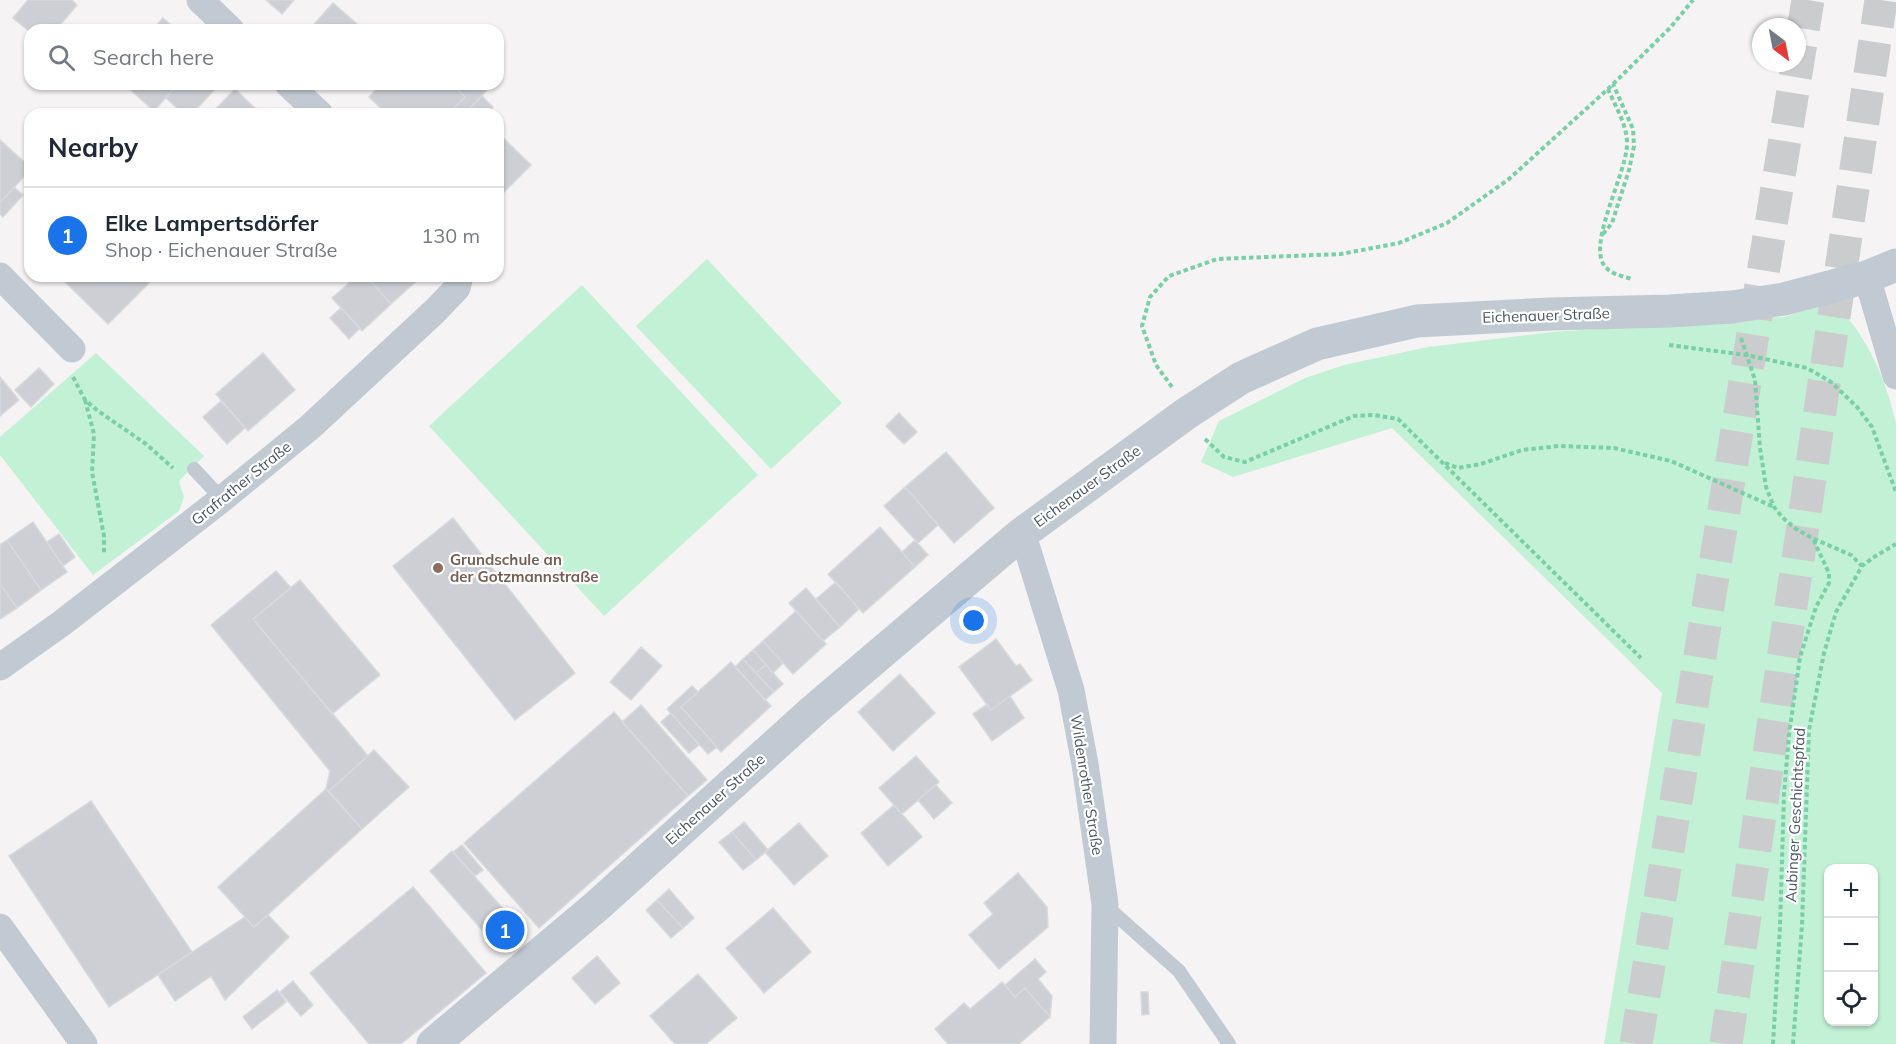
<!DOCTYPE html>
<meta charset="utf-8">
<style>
body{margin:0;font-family:Mulish,sans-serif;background:#f6f6f7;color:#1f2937}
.controls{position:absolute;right:18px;bottom:18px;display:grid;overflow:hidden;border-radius:12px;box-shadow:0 2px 4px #0004}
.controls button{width:54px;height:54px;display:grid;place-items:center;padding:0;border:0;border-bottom:2px solid #e0e1e3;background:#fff;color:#1f2937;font:30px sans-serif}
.compass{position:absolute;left:1752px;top:18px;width:54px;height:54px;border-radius:50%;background:#fff;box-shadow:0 2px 4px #0004;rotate:148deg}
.you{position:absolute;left:974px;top:621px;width:21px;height:21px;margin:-15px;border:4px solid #fff;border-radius:50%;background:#1a73e8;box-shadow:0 0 0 9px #1a73e833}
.badge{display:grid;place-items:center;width:39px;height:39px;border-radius:50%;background:#1a73e8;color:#fff;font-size:20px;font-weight:700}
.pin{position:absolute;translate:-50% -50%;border:3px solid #fff;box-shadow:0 2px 6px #0006}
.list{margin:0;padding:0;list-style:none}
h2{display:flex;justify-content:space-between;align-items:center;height:78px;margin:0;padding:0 24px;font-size:26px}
h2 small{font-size:20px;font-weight:400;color:#747a83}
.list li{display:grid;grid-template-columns:39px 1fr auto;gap:18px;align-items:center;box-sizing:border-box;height:96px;padding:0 24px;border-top:2px solid #e0e1e3}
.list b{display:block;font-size:22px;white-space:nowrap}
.list p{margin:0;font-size:20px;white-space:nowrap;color:#747a83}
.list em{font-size:20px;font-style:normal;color:#747a83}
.icon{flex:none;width:33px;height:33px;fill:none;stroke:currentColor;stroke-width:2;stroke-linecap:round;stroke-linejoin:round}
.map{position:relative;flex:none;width:1896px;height:1044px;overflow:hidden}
.search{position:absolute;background:#fff;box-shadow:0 2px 4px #0004;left:24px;top:24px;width:480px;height:66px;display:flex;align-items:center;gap:15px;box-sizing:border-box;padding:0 21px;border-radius:18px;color:#747a83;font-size:22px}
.panel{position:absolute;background:#fff;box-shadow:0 2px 4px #0004;left:24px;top:108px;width:480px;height:174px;border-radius:18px}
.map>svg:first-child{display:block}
.green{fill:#c3f1d5;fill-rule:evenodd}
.building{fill:#cdcfd5;stroke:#d7d9de;stroke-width:1.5}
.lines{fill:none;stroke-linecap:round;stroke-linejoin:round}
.motorway-tunnel{stroke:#caccce;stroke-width:33;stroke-dasharray:33 16;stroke-linecap:butt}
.path{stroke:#7ad0a6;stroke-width:4;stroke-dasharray:4.5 3;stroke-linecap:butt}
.service{stroke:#c1cad2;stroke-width:14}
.minor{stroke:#c1cad2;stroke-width:27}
.tertiary{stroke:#c1cad2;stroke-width:33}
.education-dot{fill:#8d6e63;stroke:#fff;stroke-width:2}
.labels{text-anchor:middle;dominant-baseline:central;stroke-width:4.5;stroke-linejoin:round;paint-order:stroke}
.street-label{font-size:15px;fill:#4a5661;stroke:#fff}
.education-label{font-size:15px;font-weight:bold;fill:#785e54;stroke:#fff;text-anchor:start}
</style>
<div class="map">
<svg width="1896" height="1044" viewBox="0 0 1896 1044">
<rect width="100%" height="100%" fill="#f5f3f3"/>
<path class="green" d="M707 259 842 403 771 469 636 326Z
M582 285 758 475 604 616 429 426Z
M1822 305 1838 306C1869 341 1885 377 1896 423V1044H1604L1662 693 1392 428 1233 477 1201 462 1219 421 1305 378 1344 365 1428 347 1552 332 1784 317ZM1828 868H1874V1022H1828Z
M96 353 204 456 179 481 184 497 179 511 93 575 0 455V437Z"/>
<path class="building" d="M28 0H72L77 5 56 30H30V32L13 18Z
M266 0H294L282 14Z
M333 3 364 30H309Z
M163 18 177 30H152Z
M124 84H178L154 111Z
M178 84H207L214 90 192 114H183L166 98Z
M382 84H452L465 97 448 114H387L369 97Z
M452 84H486L489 88 464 114H448L465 97Z
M235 89 261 114H211Z
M482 96 493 107 487 114H464Z
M498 133 531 165 498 198Z
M0 140 30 167V170L0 203Z
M14 187 23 195 3 217 0 214V203Z
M59 276H141L149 283 108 324Z
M357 276H366L391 304 362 331 332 298Z
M366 276H422L391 304Z
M341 308 360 328 349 339 330 318Z
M263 353 295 390 248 431 216 394Z
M39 368 54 384 31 407 15 390Z
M0 377 19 400 0 416Z
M221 401 245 428 227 444 203 417Z
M899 413 917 432 904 444 886 426Z
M946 452 994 508 954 543 905 487Z
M905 487 938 525 918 543 884 506Z
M453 518 575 673 515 720 393 566Z
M33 522 67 572 41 590 7 540Z
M880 527 915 567 863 613 828 574Z
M59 534 75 557 63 566 47 542Z
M7 540 41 590 17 608 0 584V545Z
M915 540 928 555 915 567 902 552Z
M276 571 291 588 253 619 368 756 329 791 326 789 330 771 211 625Z
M300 580 380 675 332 714 253 619Z
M836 582 859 609 840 627 816 599Z
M0 584 17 608 0 619Z
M806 588 840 627 823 641 789 603Z
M796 611 826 644 793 674 763 641Z
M996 639 1016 666 1020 664 1032 680 991 710 959 667Z
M763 641 783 663 773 673 753 650Z
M641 647 662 666 631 700 610 682Z
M753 650 766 665 756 673 743 659Z
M743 659 774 692 765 700 735 667Z
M731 662 771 706 721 752 681 707Z
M766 665 783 684 774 692 756 673Z
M900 674 935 713 893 751 858 712Z
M692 686 698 692 681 707 717 747 708 754 667 709Z
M1010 696 1024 718 992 741 973 714 986 705 991 710Z
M641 705 707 780 688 796 622 722Z
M614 712 688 796 539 928 464 843Z
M671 713 699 745 689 753 661 722Z
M374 750 409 787 362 829 329 791Z
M916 756 939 782 902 814 879 788Z
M936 785 952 803 934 819 918 800Z
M326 789 362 829 254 927 218 887Z
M91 801 192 952 109 1007 9 856Z
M894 805 922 837 888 866 861 833Z
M744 822 768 850 756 860 732 832Z
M799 823 828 856 794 885 765 852Z
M732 832 756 860 743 870 719 842Z
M462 845 483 870 475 876 453 852Z
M452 851 520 928 497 947 430 871Z
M1018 873 1047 907 1048 927 999 969 969 935 993 914 984 903Z
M413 887 486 973 401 1044H369L310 973Z
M669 889 694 918 683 928 657 900Z
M657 900 683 928 671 938 646 910Z
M773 908 811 952 764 993 726 948Z
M268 915 289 937 225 1000 211 976 175 1001 158 975 245 917 254 927Z
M597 956 620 983 595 1004 572 978Z
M1035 959 1046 972 1038 979 1052 996 1050 1017 1025 988 1015 997 1005 985Z
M698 974 737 1018 706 1044H675L650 1016Z
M293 981 313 1005 301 1016 280 992Z
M1002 982 1015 997 1025 988 1050 1017 1019 1044H948L935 1029 964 1003 970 1009Z
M277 990 286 1002 252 1029 243 1017Z
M1141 992H1148L1149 1014 1142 1015Z"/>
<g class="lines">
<path class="motorway-tunnel" d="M1636 1044 1808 0
M1726 1044 1881 0"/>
<path class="path" d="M1608 89C1615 106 1628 126 1627 145 1626 174 1588 243 1604 265 1610 274 1622 276 1632 279
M1603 234 1612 223 1629 170 1634 146 1633 129 1613 84
M1741 338 1755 380 1760 448 1766 487 1774 507 1782 517 1796 529 1812 538 1851 555 1862 566
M1669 345 1746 355 1807 368 1831 382 1857 407 1872 427 1896 492
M73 377 85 400 98 411 146 444 173 468
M1172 387 1156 365 1142 326 1150 297 1169 276 1217 259 1341 254 1399 243 1447 223 1509 179 1608 89 1670 28 1693 0
M85 400 94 434 92 472 104 536V555
M1205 439 1224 457 1245 462 1354 416 1374 415 1398 419 1641 658
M1445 463 1458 468 1481 464 1522 450 1559 446 1614 448 1671 461 1774 507
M1773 1044 1780 927 1784 794 1789 735 1800 657 1816 607 1829 583V573L1813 539
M1793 1044 1802 925 1809 730 1824 653 1836 612 1862 566 1874 557 1896 544"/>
<path class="service" d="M194 469 222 499
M1106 906 1179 971 1229 1044"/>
<path class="minor" d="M200 0 231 30
M288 84 320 114
M0 276 72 349
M1867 277 1896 376
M1020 535 1027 548 1071 690 1085 764 1105 904 1103 1044
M0 667 62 623 222 499 310 427 435 311 457 288 460 276
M0 927 84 1044"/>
<path class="tertiary" d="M433 1044 598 905 814 710 1020 535 1187 413 1241 378 1317 344 1417 321 1550 314 1670 311 1732 307 1784 299 1867 277 1896 265"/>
</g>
<circle class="education-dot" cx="438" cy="568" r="6"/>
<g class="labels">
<g class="street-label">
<text transform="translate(1546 315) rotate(-2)">Eichenauer Straße</text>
<text transform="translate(241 483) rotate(-39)">Grafrather Straße</text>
<text transform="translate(1087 486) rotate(-36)">Eichenauer Straße</text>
<text transform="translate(1087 785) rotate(81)">Wildenrother Straße</text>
<text transform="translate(715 799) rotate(-42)">Eichenauer Straße</text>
<text transform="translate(1795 815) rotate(-87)">Aubinger Geschichtspfad</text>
</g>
<g class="education-label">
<text x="450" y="559">Grundschule an<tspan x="450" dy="17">der Gotzmannstraße</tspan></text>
</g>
</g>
</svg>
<div class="controls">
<button>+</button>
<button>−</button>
<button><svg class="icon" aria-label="locate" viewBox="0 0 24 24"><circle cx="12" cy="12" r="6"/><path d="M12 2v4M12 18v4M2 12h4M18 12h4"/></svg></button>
</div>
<svg class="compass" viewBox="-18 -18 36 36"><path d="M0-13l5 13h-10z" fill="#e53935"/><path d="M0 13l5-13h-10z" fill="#747a83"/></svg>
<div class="you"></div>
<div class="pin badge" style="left:505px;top:930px">1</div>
<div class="search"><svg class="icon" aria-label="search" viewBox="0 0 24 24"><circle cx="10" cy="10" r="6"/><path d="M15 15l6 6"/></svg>Search here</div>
<section class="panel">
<h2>Nearby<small></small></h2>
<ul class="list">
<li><span class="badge">1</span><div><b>Elke Lampertsdörfer</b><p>Shop · Eichenauer Straße</p></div><em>130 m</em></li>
</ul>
</section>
</div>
